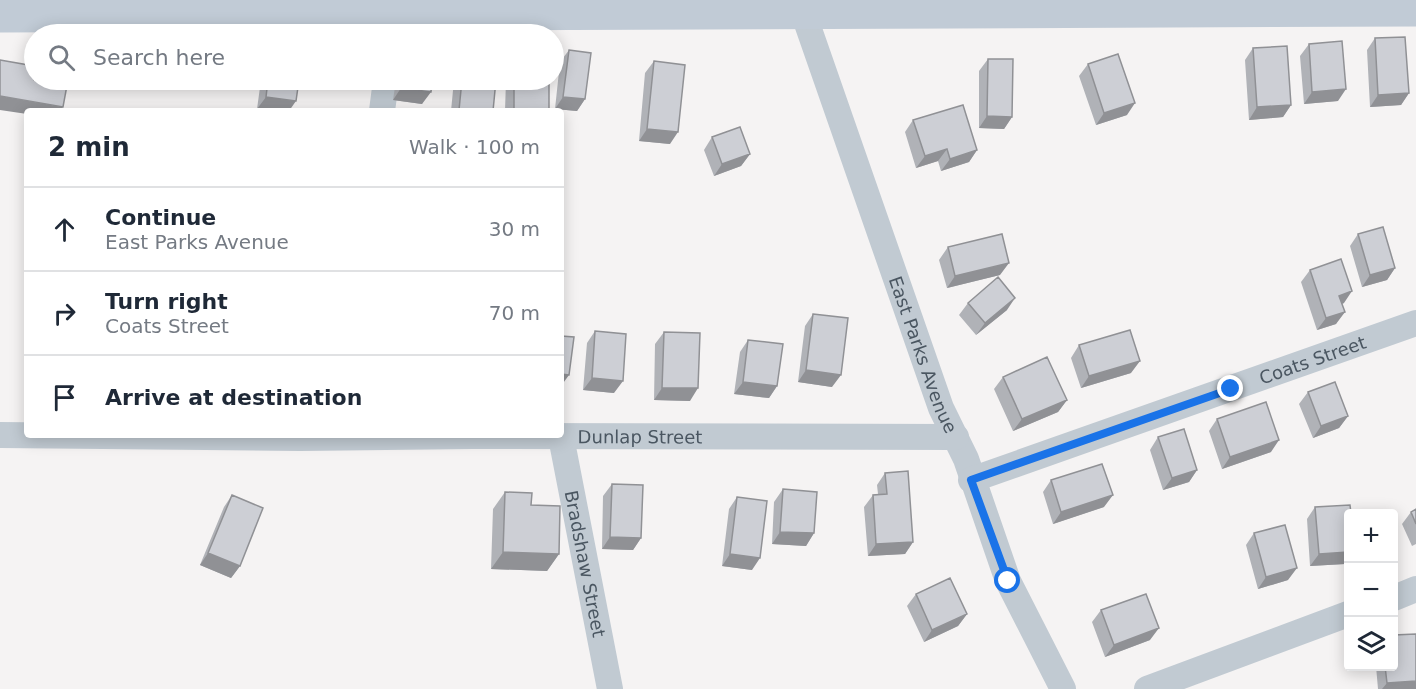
<!DOCTYPE html>
<meta charset="utf-8">
<style>
body{margin:0;font-family:"DejaVu Sans",sans-serif;background:#f2f2f3;color:#1f2937}
.controls{position:absolute;right:18px;bottom:18px;display:grid;overflow:hidden;border-radius:6px;box-shadow:0 3px 15px #0003}
.controls button{width:54px;height:54px;display:grid;place-items:center;padding:0;border:0;border-bottom:2px solid #e0e1e3;background:#fff;color:#1f2937;font:30px sans-serif}
.stop{position:absolute;width:18px;height:18px;margin:-14px;border:4px solid #1a73e8;border-radius:50%;background:#fff}
.stop.end{background:#1a73e8;border-color:#fff;box-shadow:0 2px 6px #0008}
.list{margin:0;padding:0;list-style:none}
h2{display:flex;justify-content:space-between;align-items:center;height:78px;margin:0;padding:0 24px;font-size:26px}
h2 small{font-size:20px;font-weight:400;color:#747a83}
.list li{display:grid;grid-template-columns:39px 1fr auto;gap:18px;align-items:center;box-sizing:border-box;height:84px;padding:0 24px;border-top:2px solid #e0e1e3}
.list b{display:block;font-size:22px;white-space:nowrap}
.list p{margin:0;font-size:20px;white-space:nowrap;color:#747a83}
.list em{font-size:20px;font-style:normal;color:#747a83}
.icon{flex:none;width:33px;height:33px;fill:none;stroke:currentColor;stroke-width:2;stroke-linecap:round;stroke-linejoin:round}
.map{position:relative;flex:none;width:1416px;height:689px;overflow:hidden}
.search{position:absolute;background:#fff;box-shadow:0 3px 15px #0003;left:24px;top:24px;width:540px;height:66px;display:flex;align-items:center;gap:15px;box-sizing:border-box;padding:0 21px;border-radius:33px;color:#747a83;font-size:22px}
.panel{position:absolute;background:#fff;box-shadow:0 3px 15px #0003;left:24px;top:108px;width:540px;height:330px;border-radius:6px}
.map>svg:first-child{display:block}
.lines{fill:none;stroke-linecap:round;stroke-linejoin:round}
.street{stroke:#c1cad2;stroke-width:26}
.secondary{stroke:#c1cbd6;stroke-width:33}
.wall{fill:#b0b2b7}
.shaded-wall{fill:#909195}
.building{fill:#cdcfd5;stroke:#909195;stroke-width:1.5}
.route{stroke:#1a73e8;stroke-width:8}
.labels{text-anchor:middle;dominant-baseline:central;stroke-width:4.5;stroke-linejoin:round;paint-order:stroke}
.street-label{font-size:18px;fill:#4a5661;stroke:#fff}
</style>
<div class="map">
<svg width="1416" height="689" viewBox="0 0 1416 689">
<rect width="100%" height="100%" fill="#f5f3f3"/>
<g class="lines">
<g class="street">
<path id="s1" d="M803 12 941 408 966 459 1008 581 1063 689"/>
<path d="M382 111 386 80"/>
<path id="s2" d="M0 435 300 438 472 436 956 437"/>
<path id="s3" d="M561 437 610 689"/>
<path id="s4" d="M971 480 1416 323"/>
<path d="M1394 598 1416 589"/>
<path d="M1147 689 1348 614"/>
</g>
<path class="secondary" d="M0 16 1416 10"/>
</g>
<path class="wall" d="M1375 38 1409 93 1401 105 1370 107 1367 50Z
M1309 44 1338 101 1304 104 1300 56Z
M1253 48 1291 105 1283 117 1249 120 1245 60Z
M569 50 585 99 577 111 555 109 560 62Z
M988 59 1012 117 1004 129 979 128V71Z
M654 61 670 144 639 141 645 73Z
M1088 64 1127 115 1096 125 1079 76Z
M261 80H299L257 109Z
M396 80H432L422 104 393 100Z
M454 80H496L493 111H451Z
M506 80H549V111H505Z
M913 120 977 150 969 162 941 171 938 161 916 168 905 132Z
M712 137 750 154 741 166 714 176 704 150Z
M1358 234 1395 268 1387 280 1362 287 1350 246Z
M948 247 1000 275 947 288 939 260Z
M1310 270 1344 303 1342 304 1336 324 1317 330 1301 282Z
M968 303 1007 310 976 335 959 315Z
M813 314 832 387 798 382 805 326Z
M595 331 614 393 583 390 587 343Z
M664 332 690 401 654 400 655 344Z
M748 340 777 386 769 398 734 394 740 352Z
M1079 345 1131 373 1081 388 1071 358Z
M1003 377 1067 400 1058 412 1013 431 994 389Z
M1308 392 1348 416 1339 428 1313 438 1299 404Z
M1217 419 1271 452 1222 469 1209 431Z
M1158 437 1197 470 1189 482 1163 490 1150 450Z
M885 473 913 542 905 554 868 556 864 507 873 495 878 494 877 485Z
M1051 480 1104 507 1053 524 1043 492Z
M612 484 641 538 633 550 602 549 603 496Z
M783 489 814 533 806 546 772 544 774 502Z
M505 492 531 505 559 554 547 571 491 569 493 509Z
M232 495 240 566 231 578 200 565 224 507Z
M737 497 752 570 722 566 729 509Z
M1315 507 1348 513V558L1345 564 1310 566 1307 519Z
M1416 509V544L1412 546 1402 524 1411 512Z
M1254 533 1288 580 1258 589 1246 545Z
M916 594 967 614 958 626 924 642 907 606Z
M1101 610 1150 640 1105 657 1092 622Z
M1376 666H1394L1416 689H1378Z"/>
<path class="shaded-wall" d="M401 88 431 92 422 104 393 100Z
M1346 89 1338 101 1304 104 1312 92Z
M1409 93 1401 105 1370 107 1378 95Z
M0 96 63 107 60 111H27V114L0 110Z
M266 97 296 101 289 111H274L257 109Z
M563 97 585 99 577 111 555 109Z
M1135 103 1127 115 1096 125 1104 113Z
M1291 105 1283 117 1249 120 1257 107Z
M987 116 1012 117 1004 129 979 128Z
M647 129 678 132 670 144 639 141Z
M947 149 938 161 916 168 925 156Z
M977 150 969 162 941 171 950 159Z
M750 154 741 166 714 176 722 164Z
M1009 263 1000 275 947 288 955 276Z
M1395 268 1387 280 1362 287 1370 275Z
M1352 291 1344 303 1331 308 1339 296Z
M1015 298 1007 310 976 335 985 323Z
M1345 312 1336 324 1317 330 1326 318Z
M1140 361 1131 373 1081 388 1089 376Z
M806 370 841 375 832 387 798 382Z
M561 374 569 375 561 386Z
M592 378 623 381 614 393 583 390Z
M743 382 777 386 769 398 734 394Z
M662 388H698L690 401 654 400Z
M1067 400 1058 412 1013 431 1022 419Z
M1348 416 1339 428 1313 438 1321 426Z
M1279 440 1271 452 1222 469 1230 457Z
M1197 470 1189 482 1163 490 1172 478Z
M1113 495 1104 507 1053 524 1061 512Z
M780 532 814 533 806 546 772 544Z
M610 537 641 538 633 550 602 549Z
M913 542 905 554 868 556 876 544Z
M503 552 559 554 547 571 491 569Z
M1348 552V558L1345 564 1310 566 1319 554Z
M208 553 240 566 231 578 200 565Z
M730 554 760 558 752 570 722 566Z
M1297 568 1288 580 1258 589 1266 577Z
M967 614 958 626 924 642 932 630Z
M1159 628 1150 640 1105 657 1114 645Z
M1416 681V689H1382L1387 683Z"/>
<path class="building" d="M1405 37 1409 93 1378 95 1375 38Z
M1342 41 1346 89 1312 92 1309 44Z
M1287 46 1291 105 1257 107 1253 48Z
M569 50 591 53 585 99 563 97Z
M1118 54 1135 103 1104 113 1088 64Z
M988 59H1013L1012 117 987 116Z
M0 60 34 66V80H68L63 107 0 96Z
M654 61 685 65 678 132 647 129Z
M268 80H299L296 101 266 97Z
M402 80H432L431 92 401 88Z
M462 80H496L493 111H472L459 110Z
M514 80H549V111H514Z
M963 105 977 150 950 159 947 149 925 156 913 120Z
M740 127 750 154 722 164 712 137Z
M1383 227 1395 268 1370 275 1358 234Z
M1002 234 1009 263 955 276 948 247Z
M1341 259 1352 291 1339 296 1345 312 1326 318 1310 270Z
M998 277 1015 298 985 323 968 303Z
M813 314 848 318 841 375 806 370Z
M1130 330 1140 361 1089 376 1079 345Z
M595 331 626 334 623 381 592 378Z
M664 332 700 333 698 388H662Z
M561 336 574 337 569 375 561 374Z
M748 340 783 344 777 386 743 382Z
M1047 357 1067 400 1022 419 1003 377Z
M1335 382 1348 416 1321 426 1308 392Z
M1266 402 1279 440 1230 457 1217 419Z
M1184 429 1197 470 1172 478 1158 437Z
M1102 464 1113 495 1061 512 1051 480Z
M908 471 913 542 876 544 873 495 887 494 885 473Z
M612 484 643 485 641 538 610 537Z
M783 489 817 492 814 533 780 532Z
M505 492 532 493 531 505 560 506 559 554 503 552Z
M232 495 263 508 240 566 208 553Z
M737 497 767 501 760 558 730 554Z
M1350 505 1351 513H1348V552L1319 554 1315 507Z
M1416 509V524L1411 512Z
M1285 525 1297 568 1266 577 1254 533Z
M950 578 967 614 932 630 916 594Z
M1146 594 1159 628 1114 645 1101 610Z
M1416 634V681L1387 683 1385 666H1394V635Z"/>
<g class="lines">
<path class="route" d="M1008 581 971 480 1231 389"/>
</g>
<g class="labels">
<g class="street-label">
<text stroke="none"><textPath href="#s1" startOffset="363">East Parks Avenue</textPath></text>
<text stroke="none"><textPath href="#s4" startOffset="362">Coats Street</textPath></text>
<text stroke="none"><textPath href="#s2" startOffset="640">Dunlap Street</textPath></text>
<text stroke="none"><textPath href="#s3" startOffset="129">Bradshaw Street</textPath></text>
</g>
</g>
</svg>
<div class="controls">
<button>+</button>
<button>−</button>
<button><svg class="icon" aria-label="layers" viewBox="0 0 24 24"><path d="M12 4l9 5-9 5-9-5zM3 14l9 5 9-5"/></svg></button>
</div>
<div class="stop" style="left:1008px;top:581px"></div>
<div class="stop end" style="left:1231px;top:389px"></div>
<div class="search"><svg class="icon" aria-label="search" viewBox="0 0 24 24"><circle cx="10" cy="10" r="6"/><path d="M15 15l6 6"/></svg>Search here</div>
<section class="panel">
<h2>2 min<small>Walk · 100 m</small></h2>
<ul class="list">
<li><svg class="icon" aria-label="ahead" viewBox="0 0 24 24"><path d="M12 20V5M6 11l6-6 6 6"/></svg><div><b>Continue</b><p>East Parks Avenue</p></div><em>30 m</em></li>
<li><svg class="icon" aria-label="right" viewBox="0 0 24 24"><path d="M7 20v-9h11M14 6l5 5-5 5"/></svg><div><b>Turn right</b><p>Coats Street</p></div><em>70 m</em></li>
<li><svg class="icon" aria-label="arrive" viewBox="0 0 24 24"><path d="M6 21V4h12l-3 4 3 4H6"/></svg><div><b>Arrive at destination</b></div></li>
</ul>
</section>
</div>
